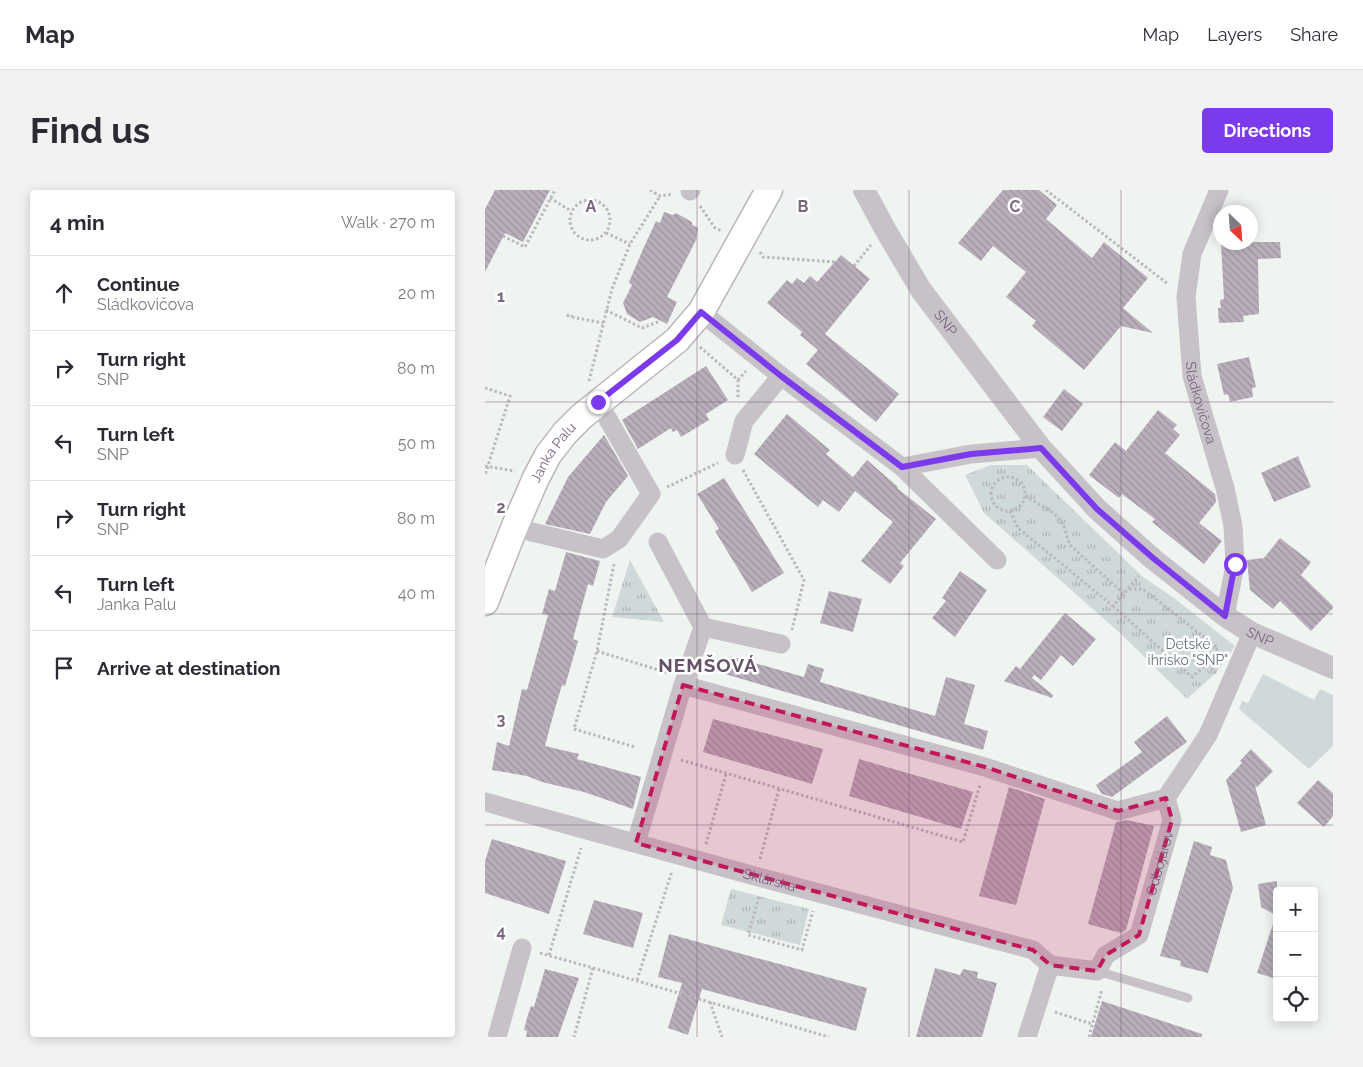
<!DOCTYPE html>
<meta charset="utf-8">
<style>
body{margin:0;font-family:Raleway,sans-serif;background:#f2f2f3;color:#2b2b33}
.controls{position:absolute;right:15px;bottom:15px;display:grid;overflow:hidden;border-radius:5px;box-shadow:0 2px 12px #0003}
.controls button{width:45px;height:45px;display:grid;place-items:center;padding:0;border:0;border-bottom:1px solid #e1e1e2;background:#fff;color:#2b2b33;font:25px sans-serif}
.compass{position:absolute;left:728px;top:15px;width:45px;height:45px;border-radius:50%;background:#fff;box-shadow:0 2px 12px #0003;rotate:155deg}
.stop{position:absolute;width:15px;height:15px;margin:-11px;border:4px solid #7c3aed;border-radius:50%;background:#fff}
.stop.end{background:#7c3aed;border-color:#fff;box-shadow:0 1px 5px #0008}
.list{margin:0;padding:0;list-style:none}
h2{display:flex;justify-content:space-between;align-items:center;height:65px;margin:0;padding:0 20px;font-size:21px}
h2 small{font-size:16px;font-weight:400;color:#7c7c81}
.list li{display:grid;grid-template-columns:32px 1fr auto;gap:15px;align-items:center;box-sizing:border-box;height:75px;padding:0 20px;border-top:1px solid #e1e1e2}
.list b{display:block;font-size:19px;white-space:nowrap}
.list p{margin:0;font-size:16px;white-space:nowrap;color:#7c7c81}
.list em{font-size:16px;font-style:normal;color:#7c7c81}
.icon{flex:none;width:28px;height:28px;fill:none;stroke:currentColor;stroke-width:2;stroke-linecap:round;stroke-linejoin:round}
.map{position:relative;flex:none;width:848px;height:847px;overflow:hidden;border-radius:5px}
header{display:flex;align-items:center;gap:30px;box-sizing:border-box;height:70px;padding:0 25px;background:#fff;border-bottom:1px solid #e1e1e2}
header strong{font-size:24px}
nav{display:flex;gap:28px;margin-inline-start:auto;font-size:18px}
.intro{display:flex;align-items:center;justify-content:space-between;box-sizing:border-box;height:120px;padding:0 30px}
h1{margin:0;font-size:35px}
.button{padding:12px 22px;border-radius:5px;background:#7c3aed;color:#fff;font-size:18px;font-weight:700}
main{display:flex;gap:30px;padding:0 30px}
aside{flex:1;background:#fff;border-radius:5px;box-shadow:0 2px 12px #0003}
.map>svg:first-child{display:block}
.green{fill:#cfd9d9}
.park{fill:url(#park-tufts)}
.building{fill:url(#building-back-hatch)}
.lines{fill:none;stroke-linecap:round;stroke-linejoin:round}
.secondary-casing{stroke:#bbb4bc;stroke-width:29}
.path{stroke:#bbb7bc;stroke-width:3;stroke-dasharray:2.5 2.5;stroke-linecap:butt}
.service{stroke:#c7c1c8;stroke-width:9}
.minor{stroke:#c7c1c8;stroke-width:19}
.tertiary{stroke:#c7c1c8;stroke-width:22}
.secondary{stroke:#fff;stroke-width:26}
.route{stroke:#7c3aed;stroke-width:6}
.marked{fill:#c2185b;fill-opacity:0.2;stroke:#c2185b;stroke-width:4;stroke-dasharray:10 6;stroke-linejoin:round}
.grid{fill:none;stroke:#7c6381;stroke-width:1;stroke-opacity:0.55}
.labels{text-anchor:middle;dominant-baseline:central;stroke-width:5;stroke-linejoin:round;paint-order:stroke}
.street-label{font-size:14px;fill:#7c6381;stroke:#fff}
.park-label{font-size:14px;fill:#627478;stroke:#fff}
.district-label{font-size:19px;font-weight:bold;letter-spacing:1px;fill:#635166;stroke:#fff}
.grid-label{font-size:16px;text-anchor:middle;font-weight:bold;fill:#7c6381;stroke:#fff;stroke-width:5;stroke-linejoin:round;paint-order:stroke}
</style>
<header>
<strong>Map</strong>
<nav><a>Map</a><a>Layers</a><a>Share</a></nav>
</header>
<div class="intro"><h1>Find us</h1><a class="button">Directions</a></div>
<main>
<aside>
<h2>4 min<small>Walk · 270 m</small></h2>
<ul class="list">
<li><svg class="icon" aria-label="ahead" viewBox="0 0 24 24"><path d="M12 20V5M6 11l6-6 6 6"/></svg><div><b>Continue</b><p>Sládkovičova</p></div><em>20 m</em></li>
<li><svg class="icon" aria-label="right" viewBox="0 0 24 24"><path d="M7 20v-9h11M14 6l5 5-5 5"/></svg><div><b>Turn right</b><p>SNP</p></div><em>80 m</em></li>
<li><svg class="icon" aria-label="left" viewBox="0 0 24 24"><path d="M17 20v-9H6M10 6l-5 5 5 5"/></svg><div><b>Turn left</b><p>SNP</p></div><em>50 m</em></li>
<li><svg class="icon" aria-label="right" viewBox="0 0 24 24"><path d="M7 20v-9h11M14 6l5 5-5 5"/></svg><div><b>Turn right</b><p>SNP</p></div><em>80 m</em></li>
<li><svg class="icon" aria-label="left" viewBox="0 0 24 24"><path d="M17 20v-9H6M10 6l-5 5 5 5"/></svg><div><b>Turn left</b><p>Janka Palu</p></div><em>40 m</em></li>
<li><svg class="icon" aria-label="arrive" viewBox="0 0 24 24"><path d="M6 21V4h12l-3 4 3 4H6"/></svg><div><b>Arrive at destination</b></div></li>
</ul>
</aside>
<div class="map">
<svg width="848" height="847" viewBox="0 0 848 847">
<defs>
<pattern id="park-tufts" width="24" height="20" patternUnits="userSpaceOnUse" patternTransform="scale(1.25)"><rect width="24" height="20" fill="#cfd9d9"/><path d="M3 7l-1-3M5 7V3M7 7l1-3M15 17l-1-3M17 17v-4M19 17l1-3" fill="none" stroke="#adb4b5"/></pattern>
<pattern id="building-back-hatch" width="6" height="6" patternUnits="userSpaceOnUse" patternTransform="scale(1.25)"><rect width="6" height="6" fill="#b8afbb"/><path d="M-1 5l2 2M0 0l6 6M5-1l2 2" fill="none" stroke="#9b929d"/></pattern>
</defs>
<rect width="100%" height="100%" fill="#f0f4f1"/>
<path class="green" d="M778 484 829 510 835 499 848 505V556L824 579 754 519 757 511 763 513Z"/>
<path class="park" d="M506 275H542L658 387 689 408 750 456 731 483 702 509 635 443 499 323 480 285Z
M145 370 179 432 127 427Z
M246 699 324 719 315 755 236 735Z"/>
<path class="building" d="M10 0H65L38 52 20 43 0 82V19Z
M518 0H554L572 15 561 29 607 68 619 52 663 88 638 118 668 143 636 136 599 180 547 136 551 131 521 107 541 82 508 56 496 71 473 53Z
M179 22 188 25 191 23 207 32V35L213 38 211 50 182 107 192 112 182 134 168 127 155 132 142 124 138 113 147 95 144 92 159 57 171 31 175 33Z
M747 52H795L796 68 773 69 774 124 758 126 759 132 734 133 733 118H736L735 110 739 109 736 54Z
M356 65 385 89 340 144 414 204 391 232 321 174 333 160 315 145 317 142 282 113 302 90 307 94 312 88 319 93 325 86 332 92Z
M764 167 771 197 767 198 768 207 745 212 743 204 739 205 732 174Z
M221 176 243 210 221 224 224 230 196 247 192 240 188 242 186 238 153 259 137 230Z
M579 199 598 214 577 241 558 227Z
M673 220 692 235 688 239 695 245 680 263 730 304 731 312 714 333 737 351 719 374 667 332 670 329 637 304 634 308 604 285 630 252 641 261Z
M302 224 345 260 341 264 368 287 382 270 405 290 413 297 412 298 451 329 415 373 419 376 405 394 376 371 408 332 370 301 354 322 338 310 333 317 269 264Z
M119 245 143 286 121 312 105 344 60 334 83 287Z
M813 266 826 297 789 312 776 283Z
M239 288 299 383 267 402 230 341 234 339 212 304Z
M795 348 826 372 816 385 848 416V418L826 441 795 411 788 419 765 400 762 370 779 368Z
M81 362 115 371 108 396 103 394 88 449 93 451 80 496 77 495 69 522 60 556 94 564 92 569 156 587 148 619 99 602 57 592 42 586 7 580 12 552 24 556 37 499 42 500 63 425 57 424 64 399 70 401Z
M475 381 502 400 470 447 447 428 461 411 457 408Z
M344 401 377 409 368 442 335 433Z
M580 423 611 449 588 476 576 465 556 490 549 485 547 488 568 505 567 508 519 491 531 476 535 479Z
M245 466 319 487 323 474 339 479 335 492 450 526 461 487 490 495 479 534 503 541 498 560 240 484Z
M682 526 702 552 627 607 617 604 611 595 657 562 649 552Z
M228 529 338 559 327 594 218 562Z
M766 559 788 581 772 597 770 596 781 635 756 642 741 590 757 573 755 571Z
M374 569 488 602 476 639 364 606Z
M833 590 848 603V626L839 637 812 613Z
M524 597 560 609 531 715 494 706Z
M642 630 669 636 641 740 636 743 603 734 631 632Z
M7 649 81 671 64 724 0 703V671Z
M709 651 727 657 725 665 741 670 748 698 723 783 695 776 696 771 675 766Z
M792 691V726L776 717 773 694Z
M109 710 158 723 148 758 98 744Z
M788 734H792V789L772 783Z
M184 744 382 798 371 841 217 799 203 845 183 838 197 793 173 787Z
M450 778 475 785 478 779 493 782 492 788 512 793 497 847H431Z
M60 779 94 788 73 847H41L42 841 39 840 42 828 46 816 49 817Z
M617 811 717 844V847H606Z"/>
<g class="lines">
<g class="secondary-casing">
<g id="secondary">
<path id="s5" d="M0 412 30 336 51 288 63 265 80 243 97 226 192 150 216 122 284 0"/>
</g>
</g>
<path class="path" d="M165 0 175 6 188 4
M561 0 683 94
M65 8 86 21
M85 30a20 20 0 1 1 40 0a20 20 0 1 1-40 0Z
M215 16 230 38 237 41
M121 43 145 54
M18 46 40 57 70 0
M275 62 278 67 351 72
M369 76 386 55
M121 120 157 138 175 131
M83 127V125L87 126
M87 127 118 133
M215 157 253 190V208
M253 190 261 181
M104 191 127 99 145 54 175 6
M0 198 25 206 0 285
M0 276 30 281
M258 280 319 390 307 440
M506 304a17 17 0 1 1 34 0a17 17 0 1 1-34 0Z
M182 297 233 273
M540 306 569 323 578 334 585 355 639 404
M525 321 533 338 628 416 654 386
M129 374 112 461 89 539 150 557
M644 399H658L733 458 722 474 731 483
M628 416 707 487 722 474
M112 461 183 483
M196 570 478 652 495 595
M221 654 241 584
M275 669 294 599
M274 707 263 745 317 760 328 721
M55 763 108 778 89 847
M64 765 96 658
M108 778 344 847
M152 790 187 681
M225 812 237 847
M570 822 607 834
M604 847 617 799"/>
<path class="service" d="M612 781 703 808"/>
<g class="minor">
<path id="s1" d="M734 0 707 64 701 107 707 186 740 298 748 336 750 375 740 426"/>
<path d="M205 1 206 0"/>
<path d="M216 122 296 186 417 277 512 370"/>
<path d="M250 265 259 231 296 186"/>
<path d="M417 277 486 264 556 258"/>
<path d="M30 336 47 342 118 359 134 349 166 304 113 212"/>
<path d="M218 437 296 454"/>
<path d="M198 495 500 577 633 621 681 608"/>
<path id="s2" d="M0 612 270 686 548 760 565 775"/>
<path d="M151 653 198 495 218 437 173 352"/>
<path id="s3" d="M565 775 612 781 621 765 654 745 687 630 681 608 723 545 767 443"/>
<path d="M12 847 37 758"/>
<path d="M542 847 565 775"/>
</g>
<path class="tertiary" id="s4" d="M379 0 400 39 436 100 556 258 612 319 668 369 740 426 767 443 848 478"/>
<use href="#secondary" class="secondary"/>
</g>
<g class="lines">
<path class="route" d="M113 212 192 150 216 122 296 186 417 277 486 264 556 258 612 319 668 368 740 426 750 374"/>
</g>
<path class="marked" d="M198 495 500 577 633 621 681 608 687 630 654 745 621 765 612 781 565 775 548 760 151 653Z"/>
<path class="grid" d="M212 0V847M424 0V847M636 0V847M0 212H848M0 424H848M0 635H848"/>
<g class="labels">
<g class="street-label">
<text stroke="none"><textPath href="#s4" startOffset="156">SNP</textPath></text>
<text stroke="none"><textPath href="#s1" startOffset="220">Sládkovičova</textPath></text>
<text stroke="none"><textPath href="#s5" startOffset="165">Janka Palu</textPath></text>
<text stroke="none"><textPath href="#s4" startOffset="604">SNP</textPath></text>
<text stroke="none"><textPath href="#s3" startOffset="179">Odbojárov</textPath></text>
<text stroke="none"><textPath href="#s2" startOffset="295">Sklárska</textPath></text>
</g>
<g class="park-label">
<text x="703" y="454">Detské<tspan x="703" dy="16">ihrisko "SNP"</tspan></text>
</g>
<g class="district-label">
<text x="223" y="475">NEMŠOVÁ</text>
</g>
</g>
<g class="grid-label">
<text x="106" y="22">A</text>
<text x="318" y="22">B</text>
<text x="530" y="22">C</text>
<text x="16" y="112">1</text>
<text x="16" y="323">2</text>
<text x="16" y="535">3</text>
<text x="16" y="747">4</text>
</g>
</svg>
<div class="controls">
<button>+</button>
<button>−</button>
<button><svg class="icon" aria-label="locate" viewBox="0 0 24 24"><circle cx="12" cy="12" r="6"/><path d="M12 2v4M12 18v4M2 12h4M18 12h4"/></svg></button>
</div>
<svg class="compass" viewBox="-18 -18 36 36"><path d="M0-13l5 13h-10z" fill="#e53935"/><path d="M0 13l5-13h-10z" fill="#7c7c81"/></svg>
<div class="stop" style="left:750px;top:374px"></div>
<div class="stop end" style="left:113px;top:212px"></div>
</div>
</main>
